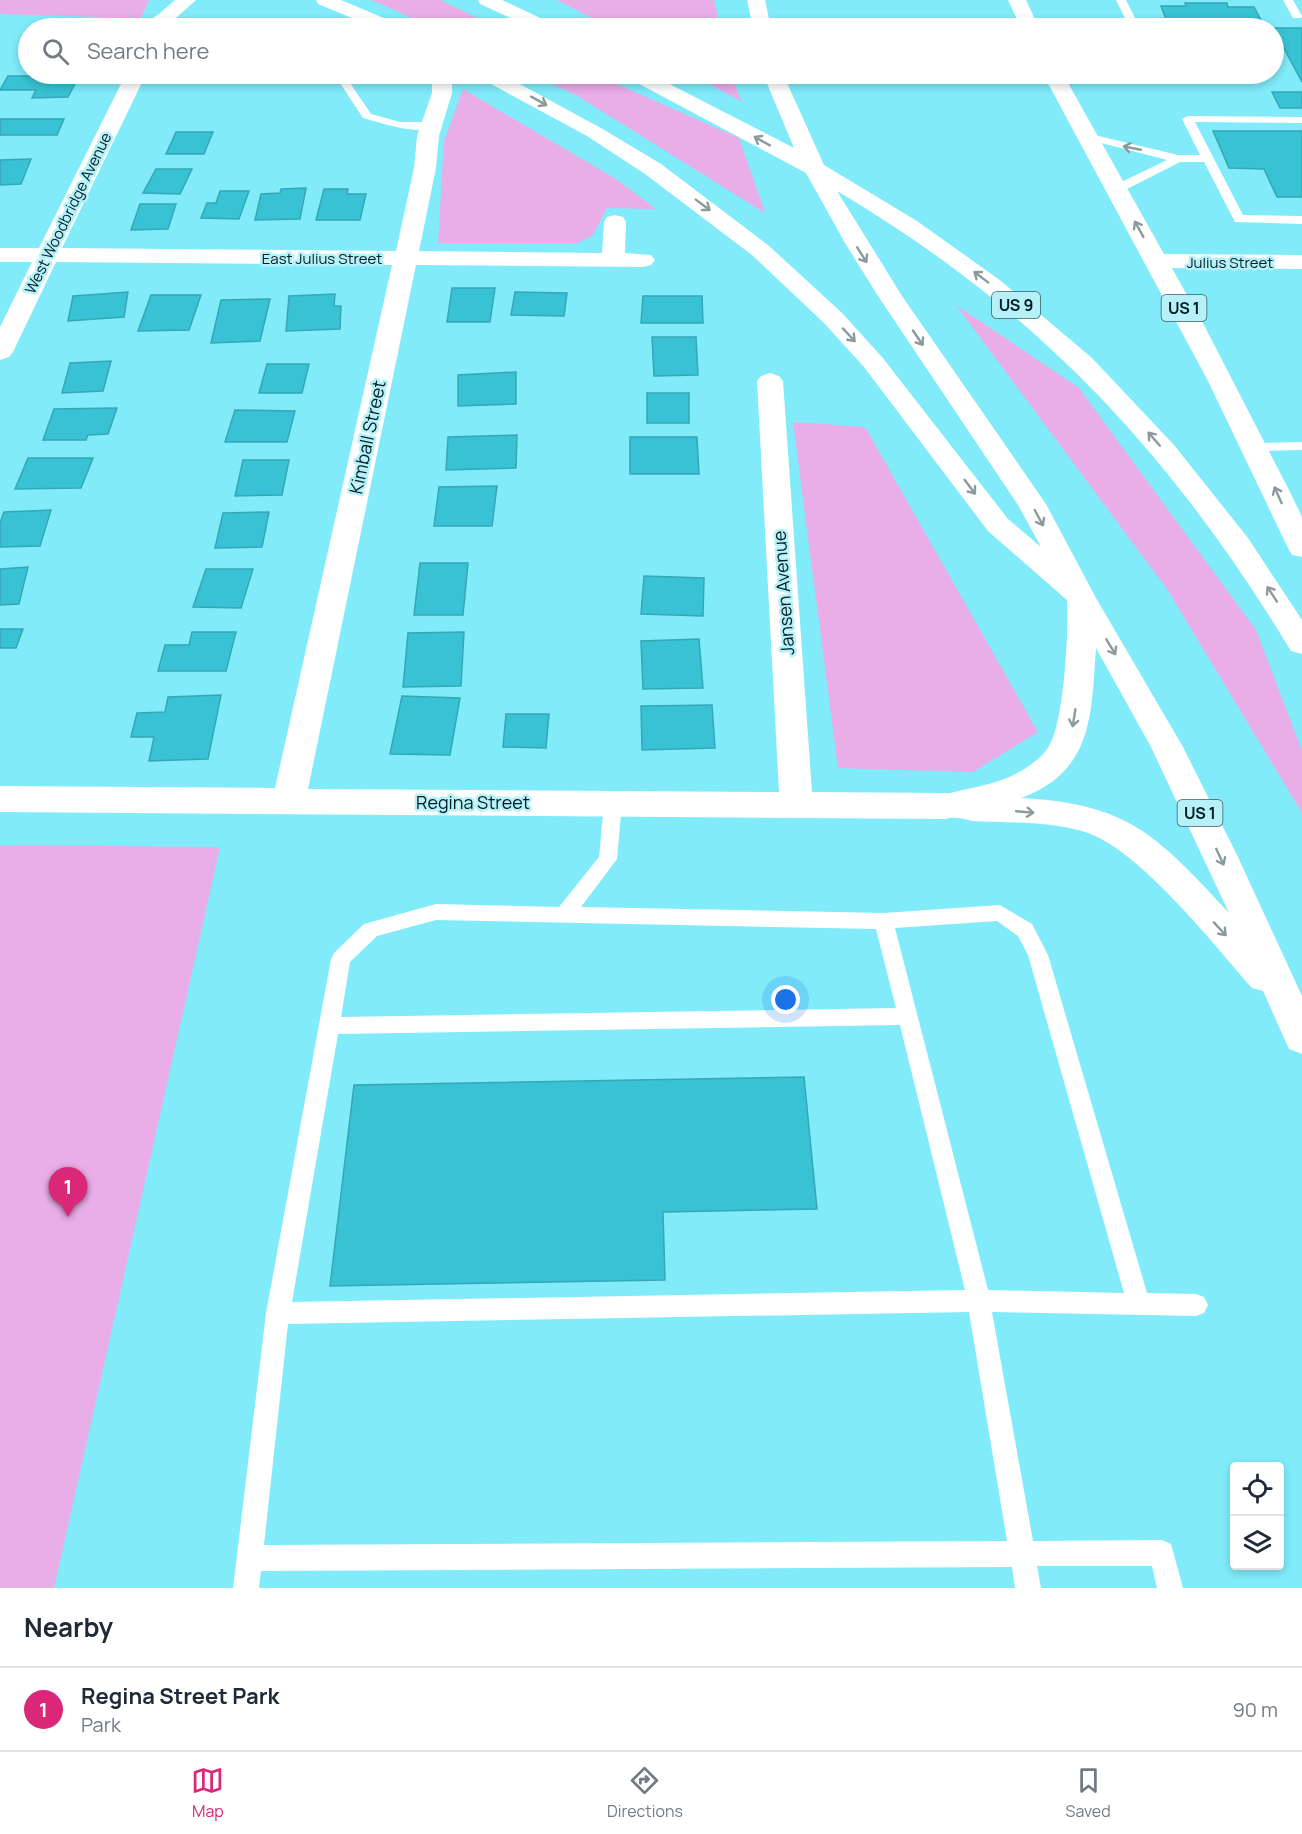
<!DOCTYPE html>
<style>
body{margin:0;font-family:Manrope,sans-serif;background:#f6f6f7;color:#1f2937}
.controls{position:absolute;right:18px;bottom:18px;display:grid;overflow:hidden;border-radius:6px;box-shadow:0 3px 9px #0003}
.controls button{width:54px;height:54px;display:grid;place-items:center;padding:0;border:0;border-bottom:2px solid #e0e1e3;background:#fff;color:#1f2937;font:30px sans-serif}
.you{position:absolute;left:786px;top:1000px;width:21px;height:21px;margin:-15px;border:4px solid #fff;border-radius:50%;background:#1a73e8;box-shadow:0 0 0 9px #1a73e833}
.badge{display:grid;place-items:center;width:39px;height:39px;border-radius:50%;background:#db2777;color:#fff;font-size:20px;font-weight:700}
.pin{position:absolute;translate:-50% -50px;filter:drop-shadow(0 2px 3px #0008)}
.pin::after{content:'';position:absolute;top:32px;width:21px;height:18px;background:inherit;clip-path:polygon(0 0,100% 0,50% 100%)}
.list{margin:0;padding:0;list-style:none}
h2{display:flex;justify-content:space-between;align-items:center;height:78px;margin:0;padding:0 24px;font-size:26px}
h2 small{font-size:20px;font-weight:400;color:#747a83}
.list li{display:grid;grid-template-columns:39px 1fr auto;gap:18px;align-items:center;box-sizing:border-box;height:84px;padding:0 24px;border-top:2px solid #e0e1e3}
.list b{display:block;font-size:22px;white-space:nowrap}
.list p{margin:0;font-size:20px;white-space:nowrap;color:#747a83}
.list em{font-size:20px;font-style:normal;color:#747a83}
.icon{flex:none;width:33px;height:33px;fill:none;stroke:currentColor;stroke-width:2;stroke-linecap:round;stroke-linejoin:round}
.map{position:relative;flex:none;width:1302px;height:1588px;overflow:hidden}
.search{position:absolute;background:#fff;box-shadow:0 3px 9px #0003;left:18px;right:18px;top:18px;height:66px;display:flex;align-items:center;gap:15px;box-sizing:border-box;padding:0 21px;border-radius:33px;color:#747a83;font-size:22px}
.sheet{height:162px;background:#fff}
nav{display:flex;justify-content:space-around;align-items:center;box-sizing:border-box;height:84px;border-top:2px solid #e0e1e3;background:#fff;font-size:16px;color:#747a83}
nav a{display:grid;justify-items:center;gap:3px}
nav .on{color:#db2777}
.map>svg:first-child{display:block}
.green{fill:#e9ade8}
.building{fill:#38c2d3;stroke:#35a7b6;stroke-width:1.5}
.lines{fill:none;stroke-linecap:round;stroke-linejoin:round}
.lane{fill:#fff;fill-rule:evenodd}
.street{fill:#fff;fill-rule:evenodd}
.highway{fill:#fff;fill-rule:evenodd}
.oneway{stroke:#8c9a9c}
.labels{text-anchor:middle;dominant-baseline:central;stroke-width:5;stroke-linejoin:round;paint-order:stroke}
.far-street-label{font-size:15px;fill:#001e22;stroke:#b6f1fa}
.shield{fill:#b6f1fa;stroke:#375d63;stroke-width:1.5}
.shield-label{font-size:16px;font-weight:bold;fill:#001e22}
.street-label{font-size:18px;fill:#001e22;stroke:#b6f1fa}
</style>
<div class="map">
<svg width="1302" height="1588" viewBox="0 0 1302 1588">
<rect width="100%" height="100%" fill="#81ebfa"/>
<path class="green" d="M0 0H149L141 18 0 14Z
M371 0H440L499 28H435Z
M557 0H714L720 28H611Z
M530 74H594L739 138 765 213 576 95Z
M691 74H730L742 102Z
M463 89 616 179 656 209 607 208 593 235 578 243H438L444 141Z
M956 305 1079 388 1256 630 1302 751V813L1167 589Z
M793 422 865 427 1038 732 973 772 838 768Z
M0 845 220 847 54 1588H0Z"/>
<path class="building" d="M1185 3H1227L1228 7H1254L1262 22H1167L1161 6H1186Z
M1239 28H1302V82L1281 43H1274V28Z
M8 76H79L68 97 32 98 36 90H0Z
M1272 92H1302V108H1280Z
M0 119H64L57 135H0Z
M1213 131H1302V197H1277L1264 169 1229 168Z
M176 132H213L204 154H166Z
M31 159 21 184 0 185V160Z
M156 169H192L180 194 143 193Z
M306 188 300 219 255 220 261 194 280 193 281 189Z
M324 189H348L347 194H366L360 220H316Z
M220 191H249L239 219 201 218 207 203H216Z
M140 204H176L168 229 131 230Z
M452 288H495L490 322H447Z
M128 292 124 317 68 321 73 296Z
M515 292 567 293 564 316 511 315Z
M335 294 334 306H341L340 329 286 331 289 296Z
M151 295H201L189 330 138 331Z
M643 296H702L703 323H641Z
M270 299 260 341 211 343 221 300Z
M652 337H696L698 375 654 376Z
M111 361 103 391 62 393 70 363Z
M267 364H309L302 393H259Z
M516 372V404L458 406V375Z
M647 393H689V423H647Z
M117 408 108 434 88 435 86 440H43L54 409Z
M235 410 295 411 287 442H225Z
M517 435 516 468 446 470 448 437Z
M630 437H697L699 474H630Z
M28 458H93L81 488 15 489Z
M243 460H289L282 495 235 496Z
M497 486 492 526H434L439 487Z
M51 510 40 546 0 547V523L4 512Z
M269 512 262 547 215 548 223 513Z
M420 563H468L463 615H414Z
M28 567 19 604 0 605V569Z
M206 569H253L241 608 193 607Z
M644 576 704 578 703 616 641 614Z
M0 629H23L16 648H0Z
M192 632H236L226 671H158L165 645H189Z
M464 632 461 686 403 687 408 633Z
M699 639 703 688 643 689 641 641Z
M221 695 208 759 149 761 154 737H131L137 713 165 712 168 697Z
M402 696 460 698 450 755 390 754Z
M712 705 715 748 642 750 641 706Z
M506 714H549L546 748 503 747Z
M804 1077 817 1209 663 1212 665 1280 330 1286 354 1085Z"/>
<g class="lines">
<path class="lane" d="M1116 0H1126L1136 20 1135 22H1127Z
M1283 0H1293L1302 16 1301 18H1293Z
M334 74H344L371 114 400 122H431L437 125C422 137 381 123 363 118Z
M1188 116 1302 117V123L1195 122 1243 215 1302 216V224L1235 222 1204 162H1180L1121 192H1113V186L1167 160 1082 138 1080 136 1086 133 1178 155H1200L1182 119Z
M1302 442V450L1256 451 1249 447 1256 443Z
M613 796 619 798 622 803 617 859 581 907 884 913 1000 905 1032 924 1048 955 1147 1293 1196 1294 1204 1297 1208 1305 1204 1313 1196 1316 992 1312 1033 1541 1162 1540 1171 1544 1183 1588H1157L1152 1566H1037L1041 1588H1015L1012 1567 261 1571 259 1588H233L266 1313 331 959 334 953 364 924 436 904 559 907 599 857 604 803 607 798ZM436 920 876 929 896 1008 341 1017 350 962 377 936ZM997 921 1018 936 1028 955 1124 1293 988 1290 895 928ZM900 1025 965 1290 292 1302 338 1034ZM969 1312 1007 1541 264 1545 288 1324Z"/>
<path class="street" d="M162 14 169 16 172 20 167 28H149L155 16Z
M126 74H146L62 248 396 251 414 168 417 136 432 93V74H452V93L439 136 436 168 419 251 602 253 604 222 607 217 615 215 623 217 626 222 625 253 651 255 655 260 651 265 643 267 416 265 308 789 779 792 757 381 761 376 770 373 779 376 783 381 812 792 946 793 958 797 963 806 958 815 946 819 0 812V786L275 788 392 265 56 262 13 352 9 357 0 360V327L32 262H0V248H39Z
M1157 254 1302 255V269L1157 268 1149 266 1145 261 1149 256Z"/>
<path class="highway" d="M175 0H196L169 24H155L152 20Z
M316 0H341L398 24 401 28H376L318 4Z
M478 0H502L553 24 556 28H532L480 4Z
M747 0H765L771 28H753Z
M1008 0H1026L1039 28H1021Z
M477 74H501L601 128 661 164 768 245 842 313 882 357 1008 519 1041 547 1018 505 878 296 845 243 806 173 628 78 625 74H650L794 148 763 74H783L824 165 917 221 1001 281 1092 358 1174 445 1248 538 1302 620V654L1291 651C1171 453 1038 310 837 191L902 296 1046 504 1096 598 1183 747 1237 855 1302 996V1054L1289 1049 1263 991 1252 988C1213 944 1137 846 1082 831 1047 821 1008 823 972 821 957 816 949 819 934 815L929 806 934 797C965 788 999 786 1026 768 1035 762 1044 755 1049 746 1064 724 1069 628 1067 600L988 531 864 367 824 323 752 255 645 174 587 136 480 78ZM1096 648 1151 747 1229 913C1199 881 1161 837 1121 819 1089 804 1056 800 1021 798 1094 771 1091 714 1096 648Z
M1043 74H1063L1205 327 1290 492 1302 517V557L1292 555 1288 548 1208 381Z"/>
</g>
<defs><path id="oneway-shaft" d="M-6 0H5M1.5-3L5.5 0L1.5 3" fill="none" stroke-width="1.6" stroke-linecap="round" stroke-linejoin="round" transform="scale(1.5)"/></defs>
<g class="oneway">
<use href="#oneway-shaft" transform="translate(539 101) rotate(29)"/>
<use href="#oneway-shaft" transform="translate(762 141) rotate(-151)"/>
<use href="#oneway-shaft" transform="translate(1132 148) rotate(-169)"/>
<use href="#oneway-shaft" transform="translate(703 205) rotate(37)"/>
<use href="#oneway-shaft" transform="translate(1139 229) rotate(-119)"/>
<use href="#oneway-shaft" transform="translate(862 255) rotate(58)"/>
<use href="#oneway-shaft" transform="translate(981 277) rotate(-143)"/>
<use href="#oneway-shaft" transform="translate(849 335) rotate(47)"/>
<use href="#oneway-shaft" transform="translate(918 338) rotate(56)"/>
<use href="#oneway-shaft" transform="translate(1154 439) rotate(-131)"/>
<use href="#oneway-shaft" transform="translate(970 487) rotate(53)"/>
<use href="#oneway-shaft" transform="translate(1278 495) rotate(-114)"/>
<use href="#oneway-shaft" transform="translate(1039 518) rotate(62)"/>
<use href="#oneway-shaft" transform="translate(1272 594) rotate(-123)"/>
<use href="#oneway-shaft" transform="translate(1111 647) rotate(59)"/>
<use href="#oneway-shaft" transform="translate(1074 718) rotate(99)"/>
<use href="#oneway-shaft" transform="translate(1025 812) rotate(5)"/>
<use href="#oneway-shaft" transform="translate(1220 857) rotate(65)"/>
<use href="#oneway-shaft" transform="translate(1220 929) rotate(47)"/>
</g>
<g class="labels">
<g class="far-street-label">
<text transform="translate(68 213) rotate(-64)">West Woodbridge Avenue</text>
<text x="322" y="258">East Julius Street</text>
<text x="1230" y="262">Julius Street</text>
</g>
<g class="shield">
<rect x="992" y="292" width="48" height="26" rx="4.5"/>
<rect x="1161.5" y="295" width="45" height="26" rx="4.5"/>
<rect x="1177.5" y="800" width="45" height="26" rx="4.5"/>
</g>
<g class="shield-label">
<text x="1016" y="305">US 9</text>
<text x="1184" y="308">US 1</text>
<text x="1200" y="813">US 1</text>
</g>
<g class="street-label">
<text transform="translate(367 437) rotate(-78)">Kimball Street</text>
<text transform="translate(783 593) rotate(-94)">Jansen Avenue</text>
<text x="473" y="802">Regina Street</text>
</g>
</g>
</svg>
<div class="controls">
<button><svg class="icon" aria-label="locate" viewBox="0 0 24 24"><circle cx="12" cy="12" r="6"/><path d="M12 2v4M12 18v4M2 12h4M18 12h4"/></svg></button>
<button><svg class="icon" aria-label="layers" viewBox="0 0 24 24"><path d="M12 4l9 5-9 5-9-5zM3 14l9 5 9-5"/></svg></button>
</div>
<div class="you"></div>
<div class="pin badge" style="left:68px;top:1217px">1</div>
<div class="search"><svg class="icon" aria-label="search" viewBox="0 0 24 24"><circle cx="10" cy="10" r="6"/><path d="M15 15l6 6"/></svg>Search here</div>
</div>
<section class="sheet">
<h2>Nearby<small></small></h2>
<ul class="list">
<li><span class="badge">1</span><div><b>Regina Street Park</b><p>Park</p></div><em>90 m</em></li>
</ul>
</section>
<nav>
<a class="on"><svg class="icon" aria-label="map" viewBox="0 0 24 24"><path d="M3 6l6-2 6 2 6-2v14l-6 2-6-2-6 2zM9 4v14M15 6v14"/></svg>Map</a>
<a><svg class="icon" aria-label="directions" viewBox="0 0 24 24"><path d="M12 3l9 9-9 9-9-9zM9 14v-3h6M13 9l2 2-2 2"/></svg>Directions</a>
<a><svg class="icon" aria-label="saved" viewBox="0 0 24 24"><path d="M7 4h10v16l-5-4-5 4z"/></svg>Saved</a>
</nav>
